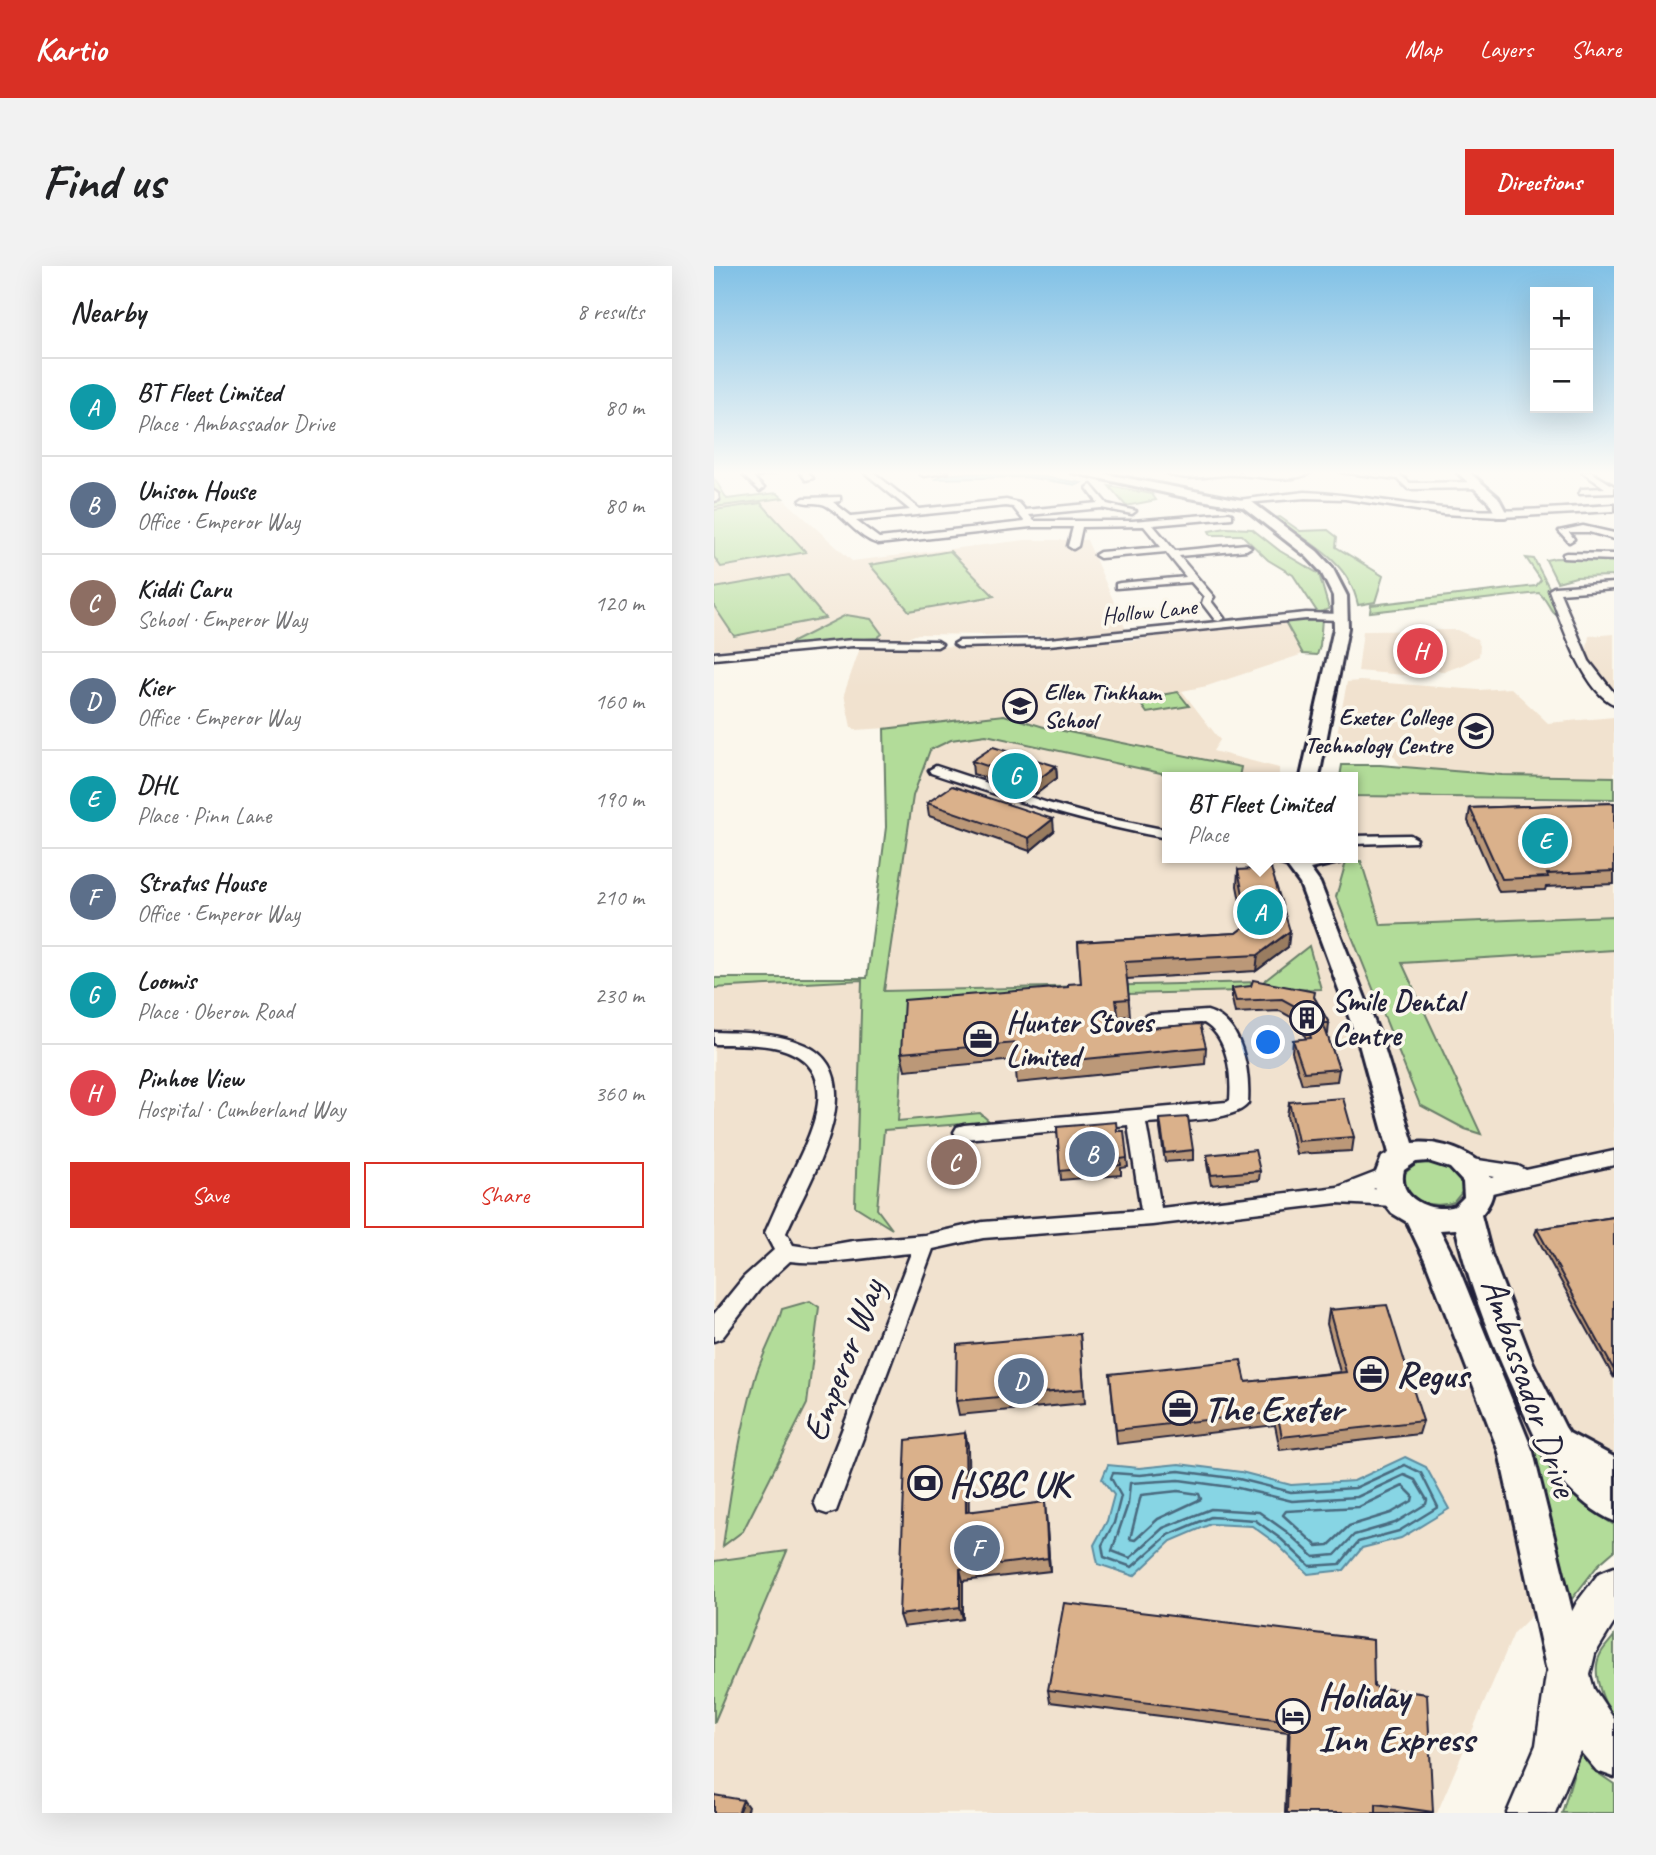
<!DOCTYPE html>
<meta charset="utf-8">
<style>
body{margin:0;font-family:Caveat,sans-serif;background:#f2f2f2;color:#202124}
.controls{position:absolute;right:21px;top:21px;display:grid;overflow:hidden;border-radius:0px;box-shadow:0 7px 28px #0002}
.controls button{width:63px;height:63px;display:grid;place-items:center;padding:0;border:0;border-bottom:2px solid #e0e0e0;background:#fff;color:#202124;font:35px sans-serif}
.you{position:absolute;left:555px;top:777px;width:24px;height:24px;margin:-18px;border:5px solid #fff;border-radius:50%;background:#1a73e8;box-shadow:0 0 0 10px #1a73e833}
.badge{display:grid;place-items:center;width:46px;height:46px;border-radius:50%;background:#d93025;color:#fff;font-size:23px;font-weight:700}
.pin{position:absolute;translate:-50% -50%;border:4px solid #fff;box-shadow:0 2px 7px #0006}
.popup{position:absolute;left:448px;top:506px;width:196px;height:91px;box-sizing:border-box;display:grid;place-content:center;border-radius:0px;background:#fff;filter:drop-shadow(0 2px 5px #0005);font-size:23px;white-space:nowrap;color:#757577}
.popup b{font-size:26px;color:#202124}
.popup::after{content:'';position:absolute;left:50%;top:100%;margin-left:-14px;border:14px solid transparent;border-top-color:#fff}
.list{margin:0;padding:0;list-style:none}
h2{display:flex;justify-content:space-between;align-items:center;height:91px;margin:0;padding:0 28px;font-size:30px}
h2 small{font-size:23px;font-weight:400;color:#757577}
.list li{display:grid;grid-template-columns:46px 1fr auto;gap:21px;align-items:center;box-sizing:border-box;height:98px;padding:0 28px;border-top:2px solid #e0e0e0}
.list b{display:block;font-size:26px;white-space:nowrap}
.list p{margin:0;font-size:23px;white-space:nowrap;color:#757577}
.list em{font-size:23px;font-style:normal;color:#757577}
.actions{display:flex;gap:14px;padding:21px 28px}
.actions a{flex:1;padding:16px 0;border:2px solid #d93025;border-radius:0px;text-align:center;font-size:24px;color:#d93025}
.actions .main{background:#d93025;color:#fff}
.map{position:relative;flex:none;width:900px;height:1547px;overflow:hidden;border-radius:0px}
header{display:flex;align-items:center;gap:42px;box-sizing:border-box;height:98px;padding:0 35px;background:#d93025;color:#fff}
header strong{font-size:33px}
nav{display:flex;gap:38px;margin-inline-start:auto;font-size:24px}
.intro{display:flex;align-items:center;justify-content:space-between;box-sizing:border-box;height:168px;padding:0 42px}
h1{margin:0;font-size:49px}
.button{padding:18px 32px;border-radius:0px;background:#d93025;color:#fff;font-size:24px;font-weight:700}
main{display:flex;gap:42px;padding:0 42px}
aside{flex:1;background:#fff;border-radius:0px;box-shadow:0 7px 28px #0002}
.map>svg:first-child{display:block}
.built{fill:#f1e2cf}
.green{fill:#b2dc99;stroke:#6a7f6a;stroke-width:2}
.water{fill:#87d5e4;stroke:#5f8da0;stroke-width:2}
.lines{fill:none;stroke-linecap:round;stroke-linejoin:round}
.shore{stroke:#4a6a7f;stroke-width:2.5}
.street-casing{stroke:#22223b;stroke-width:5}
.secondary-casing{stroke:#22223b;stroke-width:6}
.primary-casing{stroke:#22223b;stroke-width:5}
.street{fill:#fbf7ec;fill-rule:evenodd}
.secondary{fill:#fbf7ec;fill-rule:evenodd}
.primary{fill:#fbf7ec;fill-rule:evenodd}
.wall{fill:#bb9878;stroke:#22223b;stroke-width:2}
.shaded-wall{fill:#997c61;stroke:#22223b;stroke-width:2}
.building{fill:#dab18b;stroke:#22223b;stroke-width:2}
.labels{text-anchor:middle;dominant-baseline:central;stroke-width:7;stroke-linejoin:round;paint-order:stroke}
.far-street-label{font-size:24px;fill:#22223b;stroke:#fbf7ec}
.far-poi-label{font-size:24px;font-weight:bold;fill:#22223b;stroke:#fbf7ec;text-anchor:start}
.poi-label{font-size:30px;font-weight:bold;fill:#22223b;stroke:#fbf7ec;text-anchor:start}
.near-street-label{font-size:37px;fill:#22223b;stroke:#fbf7ec}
.near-poi-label{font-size:37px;font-weight:bold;fill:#22223b;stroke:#fbf7ec;text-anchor:start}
</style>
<header>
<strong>Kartio</strong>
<nav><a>Map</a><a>Layers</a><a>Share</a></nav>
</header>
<div class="intro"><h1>Find us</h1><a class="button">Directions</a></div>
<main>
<aside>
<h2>Nearby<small>8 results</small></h2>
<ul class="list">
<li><span class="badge" style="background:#0f9aa8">A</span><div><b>BT Fleet Limited</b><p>Place · Ambassador Drive</p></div><em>80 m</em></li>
<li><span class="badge" style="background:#5c6f8a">B</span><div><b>Unison House</b><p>Office · Emperor Way</p></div><em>80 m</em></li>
<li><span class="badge" style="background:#8d6e63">C</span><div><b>Kiddi Caru</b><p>School · Emperor Way</p></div><em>120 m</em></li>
<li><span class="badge" style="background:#5c6f8a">D</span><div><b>Kier</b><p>Office · Emperor Way</p></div><em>160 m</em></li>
<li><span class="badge" style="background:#0f9aa8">E</span><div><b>DHL</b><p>Place · Pinn Lane</p></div><em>190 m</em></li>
<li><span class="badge" style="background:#5c6f8a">F</span><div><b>Stratus House</b><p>Office · Emperor Way</p></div><em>210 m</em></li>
<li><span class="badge" style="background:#0f9aa8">G</span><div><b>Loomis</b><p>Place · Oberon Road</p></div><em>230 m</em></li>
<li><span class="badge" style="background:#e0444e">H</span><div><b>Pinhoe View</b><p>Hospital · Cumberland Way</p></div><em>360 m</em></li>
</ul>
<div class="actions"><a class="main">Save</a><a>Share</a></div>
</aside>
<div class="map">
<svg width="900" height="1547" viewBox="0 0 900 1547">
<rect width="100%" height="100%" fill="#fbf7ec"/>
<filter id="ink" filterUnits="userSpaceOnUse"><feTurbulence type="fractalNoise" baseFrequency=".0143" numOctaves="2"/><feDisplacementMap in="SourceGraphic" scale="14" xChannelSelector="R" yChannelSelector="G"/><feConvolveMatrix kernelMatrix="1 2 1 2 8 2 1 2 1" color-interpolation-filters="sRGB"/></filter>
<g filter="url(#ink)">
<path class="built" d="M63 227 138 295 311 274H373L413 366 350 370 204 368 190 373 163 372 0 384V235Z
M571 356 589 388 493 420 468 425 506 474 499 485 565 502V511H525L527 501 330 461 290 449 204 460 141 464 137 461 130 428 147 379 271 381 414 375 477 365Z
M743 364 763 373 766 380 765 390 748 399 730 406 710 403 702 410 644 405 649 365Z
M900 368V425L880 404 872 388 875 370Z
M646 415 765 424 797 422 834 457 900 451V511L788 509 687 500 669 476 622 473 633 416Z
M272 469 465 511H453V592H639V530L900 535V1269L800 1367 723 1547H0V712H153L170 725 199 530 216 485 237 474Z"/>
<path class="green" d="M0 212 13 233 63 227 69 232 0 241Z
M395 220 438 228 442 234 412 240Z
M47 237 92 286 7 301 0 291V244Z
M566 251 586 265 614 264 623 271 622 281 669 310 661 336 644 339C635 294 593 275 559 252Z
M512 262 538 263 566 285 605 308 615 343 604 347 579 309 554 294 528 269H497L495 265Z
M236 285 280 330 195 345 156 299Z
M812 292 820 293 840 331 847 352C836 348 834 334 825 327L656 346 657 339 822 320 827 314Z
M841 292 900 293V310L862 311 843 316 832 294Z
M75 309 111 352 20 370 0 340V322Z
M132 349 157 353 168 368 163 372 73 379Z
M608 352 606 380 603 389 589 388 570 354Z
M464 426 475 440 433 447 423 433Z
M290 449 330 461 527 501 525 511H465L272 469 237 474 216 484 199 530 170 725 549 716 595 680 607 723 414 728 191 748 184 855 266 847 276 856 170 864 163 943 178 963 141 940 148 714 0 722V712H153L172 561 170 463Z
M628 499H666L788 509 900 511V533L639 530V511H626Z
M647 595 667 659 900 650V684L688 697 767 868 751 863 706 839 622 631 632 596Z
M712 895C731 897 749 904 749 925L740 936C720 944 684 935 691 907L703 897Z
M96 1035 105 1041 93 1138 29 1265 9 1280C17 1222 26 1165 42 1109 49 1086 62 1066 68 1043Z
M809 1163C834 1201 862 1235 900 1259V1285L885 1298 854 1338C845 1320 846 1299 843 1279 835 1240 821 1202 809 1163Z
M73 1285 0 1457V1295Z
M900 1370V1455C891 1438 876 1408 886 1389 889 1382 896 1376 900 1370Z
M866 1486 878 1503 900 1518V1547H848Z"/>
<path class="water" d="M252 207 313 208 367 217 363 219 312 211 222 213 228 209Z
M691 1191 712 1201 735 1243 687 1272 648 1282 630 1304 594 1308 563 1278 538 1260 497 1258 457 1275 420 1310 384 1298 380 1279 393 1255 400 1229 388 1213 394 1199 425 1202 465 1198 527 1206 577 1219 640 1215Z"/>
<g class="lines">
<path class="shore" d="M691 1199 707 1207 724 1241 685 1265 644 1276 626 1298 596 1300 567 1273 541 1254 497 1251 454 1269 418 1301 390 1291 388 1279 400 1257 407 1230 397 1212 399 1207 426 1209 465 1205 525 1213 577 1226 641 1222Z
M690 1209 701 1214 713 1234 712 1238 681 1257 640 1269 621 1289 600 1291 573 1266 545 1246 497 1243 449 1262 416 1292 398 1285 414 1238 416 1217 465 1214 524 1222 578 1235 643 1231Z
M689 1220 699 1230 698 1235 677 1247 635 1260 615 1279 603 1280 569 1249 572 1245 645 1241Z
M464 1225 485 1228 487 1233 444 1253 421 1274 416 1273 427 1229Z"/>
<g class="street-casing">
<path id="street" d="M40 206H62L39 211 50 222 46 225 29 209Z
M86 206H94L99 212 92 214Z
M150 206H159L205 243 292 234 305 237 311 244 384 237 373 222 377 219 393 238 422 245 418 248 387 242 315 249 320 255H418L515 247 518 248V252L439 259 461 285 532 278 537 281 532 284 465 290 500 331 497 335 510 352 505 355 501 354 488 337 490 331 477 316 402 322V318L406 317 472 311 452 286 386 292 381 289 386 286 447 281 430 260 368 261 364 280 359 283 354 280 359 261H317L164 278C143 271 131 251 113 240 105 235 94 239 86 235L90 232 126 231V235L119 236 137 250 196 244ZM292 240 299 241 311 256 165 272 142 255Z
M209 206H234L210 210 206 208Z
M451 206H598C573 220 538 207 511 209 491 210 469 216 451 206Z
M626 206 686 209 696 217 765 216 769 219 765 222 694 223 684 213Z
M868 206H877L900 220V227L865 228 868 223 891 222Z
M0 225 4 228 5 234 0 235Z
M591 226C638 228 682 238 729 242 786 248 843 242 900 239V245L787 251 729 248 631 233 591 232 519 238 515 235Z
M869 260 900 267V273L875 266H855L860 273 855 276 845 265Z
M852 287 900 288V294L849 292V288Z
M900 317V323L846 327 875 395 900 427V438C870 426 846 353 835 324L840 321Z
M592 347 628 348 633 351 628 354 592 353 335 379 245 381 240 378 245 375 335 373Z
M139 374 223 375 228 378 223 381 139 380 0 393V387Z
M222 500 334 537 378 549 453 564V572C372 558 295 533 217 507L215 504Z
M696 569 703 573 701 576 639 578V570Z
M493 745C529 755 536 805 534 837 523 856 455 855 432 857L447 942 624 921 673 902 680 904 683 909 680 914 659 923 687 927 690 932 687 937 680 940 623 937 438 959 269 972 219 983 122 1245 113 1248 104 1245 100 1236 197 987C159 990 112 1000 76 995L46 1023 8 1072 0 1075V1048L30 1011 60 984 51 967C60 946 70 924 80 903 96 869 126 812 80 788 57 776 25 779 0 778V766C30 767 63 766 91 779 162 811 92 920 72 967L79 979 99 982 139 975 211 969 269 956 427 944 414 859 250 873 243 871 240 866 243 861 250 859 513 836 516 834C518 808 514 771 490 757L433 761 424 755 433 749Z
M900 885V899L765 930 758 927 755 922 758 917 781 911 744 904 741 899 744 894 751 892 804 900 812 904Z"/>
</g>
<g class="secondary-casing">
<path id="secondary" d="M357 206H381L538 236 603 285 618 301 633 330 634 362 605 511H587L620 362 619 330 607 306 593 291 529 241 475 232Z
M743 206H755L784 231 793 248 791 251H783L775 236Z
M562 592H629L626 596 596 603 606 617 669 778 699 877C737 872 807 904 767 949L777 988 818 1095 851 1161 855 1167 900 1191V1255C882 1248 862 1231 849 1216 831 1196 821 1169 809 1145 782 1087 756 1025 742 963L726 964 742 996 819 1186 872 1401 866 1415 852 1421 838 1415 832 1401 785 1186 712 996 693 956 678 947 663 928 659 914 668 891 675 887 645 778 586 618 572 599 564 597ZM714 895 736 902 749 916 750 931 741 940C717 948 682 932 690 904L702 896Z"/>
</g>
<g class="primary-casing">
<path id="primary" d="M900 1301V1357L881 1388 876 1409 880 1423 900 1453V1511L883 1505 866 1485 841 1547H793L822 1479 832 1409 845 1370 863 1336 885 1307Z"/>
</g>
<use href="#street" class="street"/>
<use href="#secondary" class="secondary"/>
<use href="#primary" class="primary"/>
</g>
<path class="wall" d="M258 495 342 500 343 512 322 528 259 508Z
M213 537 340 565 316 585 215 550Z
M900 537V618L832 621 831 624 785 626 754 555 756 542Z
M524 604 574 681 542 705 413 713 416 750 405 751 406 762 422 763 492 781 491 798 303 817 301 794 191 804 187 787 367 717 364 676 522 667 531 660 523 620Z
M518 722 600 731 615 757 614 768 613 769 625 803 623 815 588 818 578 786 579 774 592 773 586 756 566 745 521 747 518 733Z
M575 836 640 871 638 885 582 888 573 850Z
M446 853 479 884V894L451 896 446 863Z
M343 861 403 865 413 892 414 901 407 902V909L347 914Z
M493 889 546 905 545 914 497 919 493 898Z
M900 951V1112L821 968 823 963Z
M615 1044 709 1155 705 1168 566 1184 561 1159 403 1178 396 1108 532 1116 626 1106 613 1058Z
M366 1068 371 1137 245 1149 242 1135Z
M251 1167 254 1180V1245L332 1249 336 1305 249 1315V1353L189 1361 185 1349Z
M660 1421 719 1546 718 1547H571L574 1466 336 1436 334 1424Z"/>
<path class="shaded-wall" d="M342 500 343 512 322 528 321 516Z
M339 553 340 565 316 585 315 572Z
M576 665 574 681 542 705 544 689Z
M251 1167 254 1180 255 1258 252 1246Z
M331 1236 332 1249 336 1305 334 1292Z
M246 1303 249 1315V1353L246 1341Z
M29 1534 34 1541 32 1547H24Z"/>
<path class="building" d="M279 481 342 500 321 516 258 495Z
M238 520 339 553 315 572 213 537Z
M900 537V605L833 608 834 611 788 613 756 542Z
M557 602 576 665 544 689 411 696 415 733 402 734 406 762 422 761V763L486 758 492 781 301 800 302 777 187 787 190 734 354 721V718L367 717 364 676 522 667 535 657 524 604Z
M539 714 601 726 600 731 615 757H609L625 803 590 806 579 774 597 772 588 744 568 733 522 735 518 722 537 720Z
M629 832 640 871 584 875 575 836Z
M474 851 479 884 451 887 446 853Z
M402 856 403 865H410L413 892 406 893 407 899 346 905 343 861Z
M541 884 546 905 497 909 493 889Z
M900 951V1104L823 963Z
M673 1039 709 1155 568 1171 563 1146 402 1164 396 1108 527 1094 532 1116 632 1106 615 1044Z
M366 1068 370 1123 242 1135 243 1079Z
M251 1167 252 1246 331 1236 334 1292 246 1303V1341L185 1349 192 1174Z
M350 1337 659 1374 660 1421 713 1428 719 1546 662 1538V1547H573L576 1455 334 1424Z
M0 1529 29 1534 24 1547H0Z"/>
</g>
<linearGradient id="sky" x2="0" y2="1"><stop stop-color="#81c1e6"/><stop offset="0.49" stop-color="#fdfbf6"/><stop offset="1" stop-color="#fdfbf6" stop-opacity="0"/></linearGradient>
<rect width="900" height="422" fill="url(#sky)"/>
<defs>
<g id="school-ring" transform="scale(1.75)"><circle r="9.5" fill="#fbf7ec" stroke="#22223b" stroke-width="1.5"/><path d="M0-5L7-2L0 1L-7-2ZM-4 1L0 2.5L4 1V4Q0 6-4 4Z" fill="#22223b"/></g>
<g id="university-ring" transform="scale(1.75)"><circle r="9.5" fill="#fbf7ec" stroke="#22223b" stroke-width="1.5"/><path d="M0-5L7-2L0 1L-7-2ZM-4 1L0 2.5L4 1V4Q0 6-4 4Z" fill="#22223b"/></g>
<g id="building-ring" transform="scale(1.75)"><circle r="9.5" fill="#fbf7ec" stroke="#22223b" stroke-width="1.5"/><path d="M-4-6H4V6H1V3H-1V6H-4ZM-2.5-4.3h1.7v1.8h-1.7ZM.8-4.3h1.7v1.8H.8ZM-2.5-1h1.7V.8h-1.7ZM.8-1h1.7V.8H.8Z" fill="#22223b"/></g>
<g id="office-ring" transform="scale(1.75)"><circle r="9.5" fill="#fbf7ec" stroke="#22223b" stroke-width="1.5"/><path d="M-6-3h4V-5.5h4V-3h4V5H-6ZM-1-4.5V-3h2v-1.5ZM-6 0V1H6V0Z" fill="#22223b"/></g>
<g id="bank-ring" transform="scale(1.75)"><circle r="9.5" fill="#fbf7ec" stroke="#22223b" stroke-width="1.5"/><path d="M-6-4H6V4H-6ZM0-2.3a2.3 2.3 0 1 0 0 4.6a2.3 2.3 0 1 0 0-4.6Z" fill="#22223b"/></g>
<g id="hotel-ring" transform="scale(1.75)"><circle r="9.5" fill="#fbf7ec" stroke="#22223b" stroke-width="1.5"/><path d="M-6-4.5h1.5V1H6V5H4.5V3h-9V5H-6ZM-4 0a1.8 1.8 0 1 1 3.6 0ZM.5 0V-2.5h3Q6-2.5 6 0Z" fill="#22223b"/></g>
</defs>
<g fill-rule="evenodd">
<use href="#school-ring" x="306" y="440"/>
<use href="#university-ring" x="762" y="465"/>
<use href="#building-ring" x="593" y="752"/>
<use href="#office-ring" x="267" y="773"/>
<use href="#office-ring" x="657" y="1108"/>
<use href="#office-ring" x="466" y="1142"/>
<use href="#bank-ring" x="211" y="1217"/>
<use href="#hotel-ring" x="579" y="1450"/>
</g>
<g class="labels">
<g class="far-street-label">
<text transform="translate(435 345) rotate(-6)">Hollow Lane</text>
</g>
<g class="far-poi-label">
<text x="330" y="426">Ellen Tinkham<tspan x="330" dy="28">School</tspan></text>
<text x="738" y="451" text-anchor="end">Exeter College<tspan x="738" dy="28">Technology Centre</tspan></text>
</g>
<g class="poi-label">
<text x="618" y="735">Smile Dental<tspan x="618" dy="34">Centre</tspan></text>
<text x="292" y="756">Hunter Stoves<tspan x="292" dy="34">Limited</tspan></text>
</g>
<g class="near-street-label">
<text transform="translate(129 1094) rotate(-69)">Emperor Way</text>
<text transform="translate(816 1121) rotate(71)">Ambassador Drive</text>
</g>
<g class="near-poi-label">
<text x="682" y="1108">Regus</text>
<text x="490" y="1142">The Exeter</text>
<text x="235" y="1217">HSBC UK</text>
<text x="604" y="1429">Holiday<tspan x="604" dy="43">Inn Express</tspan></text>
</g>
</g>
</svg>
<div class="controls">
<button>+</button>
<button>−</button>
</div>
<div class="you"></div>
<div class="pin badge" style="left:546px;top:646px;background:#0f9aa8">A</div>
<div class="popup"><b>BT Fleet Limited</b>Place</div>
<div class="pin badge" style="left:378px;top:888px;background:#5c6f8a">B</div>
<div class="pin badge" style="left:240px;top:896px;background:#8d6e63">C</div>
<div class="pin badge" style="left:307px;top:1115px;background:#5c6f8a">D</div>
<div class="pin badge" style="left:831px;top:575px;background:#0f9aa8">E</div>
<div class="pin badge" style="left:263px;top:1282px;background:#5c6f8a">F</div>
<div class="pin badge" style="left:301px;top:510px;background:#0f9aa8">G</div>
<div class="pin badge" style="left:706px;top:385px;background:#e0444e">H</div>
</div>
</main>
